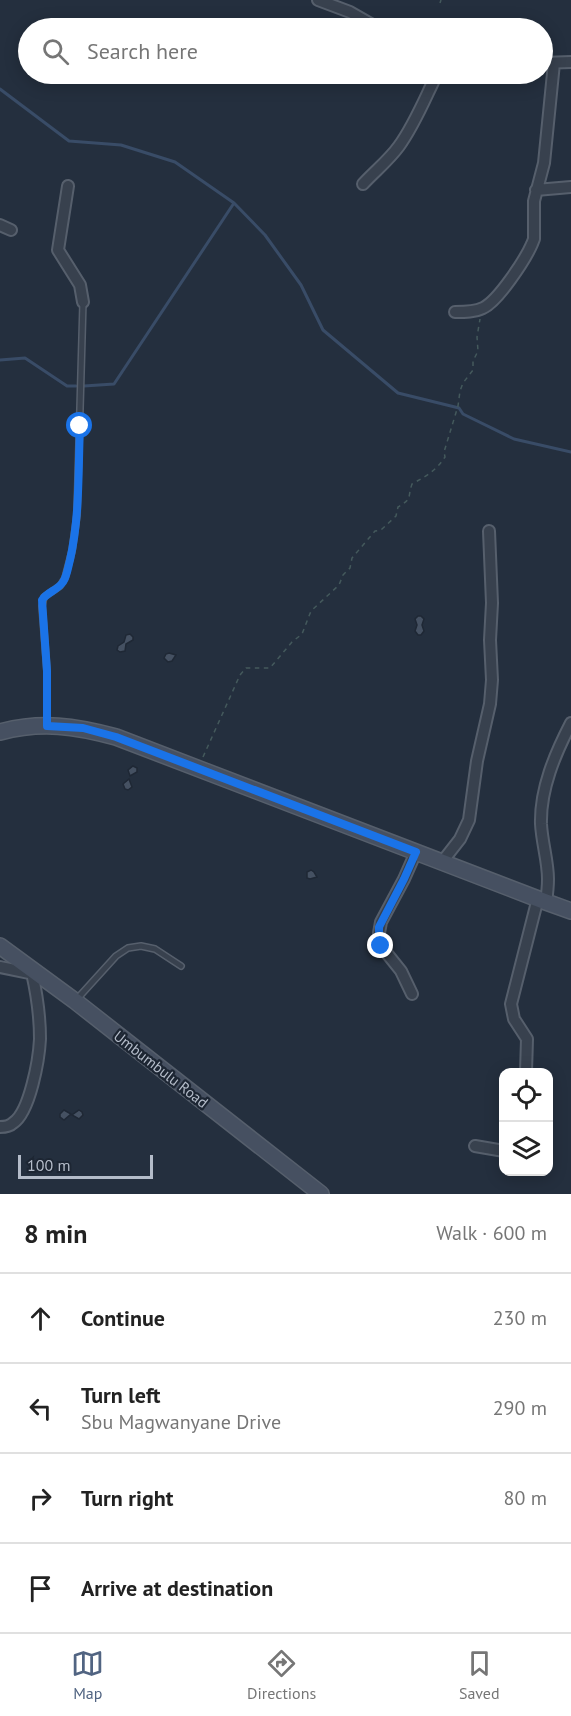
<!DOCTYPE html>
<meta charset="utf-8">
<style>
body{margin:0;font-family:"PT Sans",sans-serif;background:#f6f6f6;color:#222}
.controls{position:absolute;right:18px;bottom:18px;display:grid;overflow:hidden;border-radius:12px;box-shadow:0 3px 15px #0003}
.controls button{width:54px;height:54px;display:grid;place-items:center;padding:0;border:0;border-bottom:2px solid #e0e0e0;background:#fff;color:#222;font:30px sans-serif}
.scale{position:absolute;left:18px;bottom:15px;width:135px;box-sizing:border-box;padding-left:6px;border:3px solid #b4bcc9;border-top:0;font-size:16px;line-height:21px;white-space:nowrap;color:#b4bcc9;-webkit-text-stroke:4px #1d2633;paint-order:stroke}
.stop{position:absolute;width:18px;height:18px;margin:-14px;border:4px solid #1a73e8;border-radius:50%;background:#fff}
.stop.end{background:#1a73e8;border-color:#fff;box-shadow:0 2px 6px #0008}
.list{margin:0;padding:0;list-style:none}
h2{display:flex;justify-content:space-between;align-items:center;height:78px;margin:0;padding:0 24px;font-size:26px}
h2 small{font-size:20px;font-weight:400;color:#767676}
.list li{display:grid;grid-template-columns:39px 1fr auto;gap:18px;align-items:center;box-sizing:border-box;height:90px;padding:0 24px;border-top:2px solid #e0e0e0}
.list b{display:block;font-size:22px;white-space:nowrap}
.list p{margin:0;font-size:20px;white-space:nowrap;color:#767676}
.list em{font-size:20px;font-style:normal;color:#767676}
.icon{flex:none;width:33px;height:33px;fill:none;stroke:currentColor;stroke-width:2;stroke-linecap:round;stroke-linejoin:round}
.map{position:relative;flex:none;width:571px;height:1194px;overflow:hidden}
.search{position:absolute;background:#fff;box-shadow:0 3px 15px #0003;left:18px;right:18px;top:18px;height:66px;display:flex;align-items:center;gap:15px;box-sizing:border-box;padding:0 21px;border-radius:33px;color:#767676;font-size:22px}
.sheet{height:438px;background:#fff}
nav{display:flex;justify-content:space-around;align-items:center;box-sizing:border-box;height:84px;border-top:2px solid #e0e0e0;background:#fff;font-size:16px;color:#767676}
nav a{display:grid;justify-items:center;gap:3px}
nav .on{color:#516482}
.map>svg:first-child{display:block}
.lines{fill:none;stroke-linecap:round;stroke-linejoin:round}
.stream{stroke:#394c67;stroke-width:3}
.building{fill:#455162;stroke:#1f2835;stroke-width:1.5}
.lane-casing{stroke:#565f6c;stroke-width:8}
.street-casing{stroke:#565f6c;stroke-width:14}
.secondary-casing{stroke:#565f6c;stroke-width:18}
.path{stroke:#44595c;stroke-width:1.5;stroke-dasharray:4.5 4.5;stroke-linecap:butt}
.lane{stroke:#38414e;stroke-width:5}
.street{stroke:#38414e;stroke-width:10}
.secondary{stroke:#465061;stroke-width:15}
.route{stroke:#1a73e8;stroke-width:8}
.labels{text-anchor:middle;dominant-baseline:central;stroke-width:4.5;stroke-linejoin:round;paint-order:stroke}
.street-label{font-size:15px;fill:#b4bcc9;stroke:#1d2633}
</style>
<div class="map">
<svg width="571" height="1194" viewBox="0 0 571 1194">
<rect width="100%" height="100%" fill="#242f3e"/>
<g class="lines">
<path class="stream" d="M0 89 69 141 121 145 175 162 234 203 265 235 301 285 323 330 398 393 459 408 463 414 514 439 571 452
M0 360 25 358 67 386H76
M84 386 114 384 234 203"/>
</g>
<path class="building" d="M418 616H421L424 619 422 625 424 631 421 635H418L415 631 417 625 415 619Z
M130 634 133 637V640L126 644 125 651 120 652 117 650 118 646 124 642 126 635Z
M169 653 176 655 172 661 168 662 164 658 166 654Z
M133 766 137 768V772L130 776 128 770Z
M129 779 132 787 128 790 125 789 123 784Z
M311 870 314 872 317 877 310 879 307 878V872Z
M64 1110 71 1114 64 1120 60 1117V1114Z
M79 1110 82 1112 83 1115 79 1119 72 1115Z"/>
<g class="lines">
<g class="lane-casing">
<path id="lane" d="M47 724V671L42 606 44 597 60 586 65 578 72 551 77 515 83 302
M77 999 116 956 128 948 141 946 155 949 181 966"/>
</g>
<g class="street-casing">
<path id="street" d="M318 0 350 12 378 28
M542 63 571 62
M363 184C375 171 389 160 399 146 415 124 425 98 437 74
M68 186 58 250 80 285 83 302
M536 190 571 187
M0 225 11 230
M455 312C465 312 475 312 483 308 498 301 525 260 532 244L534 239V201L544 163 554 63
M442 862 460 839 469 820 477 761 490 704 492 680 490 640 492 603 489 531
M546 902C547 895 548 887 548 879 548 861 542 843 541 824 540 789 555 754 571 723
M0 967 34 974
M412 994 401 971 381 946 379 933 381 922 404 879 416 852
M526 1072 527 1039 514 1019 511 1004 538 898
M0 1127C5 1127 10 1126 13 1123 30 1112 39 1059 40 1039 40 1017 37 995 32 973
M475 1146 504 1151"/>
</g>
<g class="secondary-casing">
<path id="secondary" d="M0 732C42 721 75 726 116 737L546 902 571 911
M0 946 75 1001 321 1194"/>
</g>
<path class="path" d="M440 3 441 0
M203 757 240 675 246 668H270L292 642 302 634 311 611 339 585 343 575 350 568 352 558 375 531 381 530 396 516 398 507C413 498 407 499 412 484 426 476 436 471 445 457L444 452 458 406 460 391 463 383 473 370V361L478 351 477 337 480 319"/>
<use href="#lane" class="lane"/>
<use href="#street" class="street"/>
<use href="#secondary" class="secondary"/>
</g>
<g class="lines">
<path class="route" d="M80 426C78 471 80 516 70 560 68 567 67 576 63 582 58 590 47 592 42 600L47 671V726L83 728 116 737 416 852 404 879 379 927V939L381 946"/>
</g>
<g class="labels">
<g class="street-label">
<text transform="translate(161 1069) rotate(38)">Umbumbulu Road</text>
</g>
</g>
</svg>
<div class="controls">
<button><svg class="icon" aria-label="locate" viewBox="0 0 24 24"><circle cx="12" cy="12" r="6"/><path d="M12 2v4M12 18v4M2 12h4M18 12h4"/></svg></button>
<button><svg class="icon" aria-label="layers" viewBox="0 0 24 24"><path d="M12 4l9 5-9 5-9-5zM3 14l9 5 9-5"/></svg></button>
</div>
<div class="scale">100 m</div>
<div class="stop" style="left:80px;top:426px"></div>
<div class="stop end" style="left:381px;top:946px"></div>
<div class="search"><svg class="icon" aria-label="search" viewBox="0 0 24 24"><circle cx="10" cy="10" r="6"/><path d="M15 15l6 6"/></svg>Search here</div>
</div>
<section class="sheet">
<h2>8 min<small>Walk · 600 m</small></h2>
<ul class="list">
<li><svg class="icon" aria-label="ahead" viewBox="0 0 24 24"><path d="M12 20V5M6 11l6-6 6 6"/></svg><div><b>Continue</b></div><em>230 m</em></li>
<li><svg class="icon" aria-label="left" viewBox="0 0 24 24"><path d="M17 20v-9H6M10 6l-5 5 5 5"/></svg><div><b>Turn left</b><p>Sbu Magwanyane Drive</p></div><em>290 m</em></li>
<li><svg class="icon" aria-label="right" viewBox="0 0 24 24"><path d="M7 20v-9h11M14 6l5 5-5 5"/></svg><div><b>Turn right</b></div><em>80 m</em></li>
<li><svg class="icon" aria-label="arrive" viewBox="0 0 24 24"><path d="M6 21V4h12l-3 4 3 4H6"/></svg><div><b>Arrive at destination</b></div></li>
</ul>
</section>
<nav>
<a class="on"><svg class="icon" aria-label="map" viewBox="0 0 24 24"><path d="M3 6l6-2 6 2 6-2v14l-6 2-6-2-6 2zM9 4v14M15 6v14"/></svg>Map</a>
<a><svg class="icon" aria-label="directions" viewBox="0 0 24 24"><path d="M12 3l9 9-9 9-9-9zM9 14v-3h6M13 9l2 2-2 2"/></svg>Directions</a>
<a><svg class="icon" aria-label="saved" viewBox="0 0 24 24"><path d="M7 4h10v16l-5-4-5 4z"/></svg>Saved</a>
</nav>
